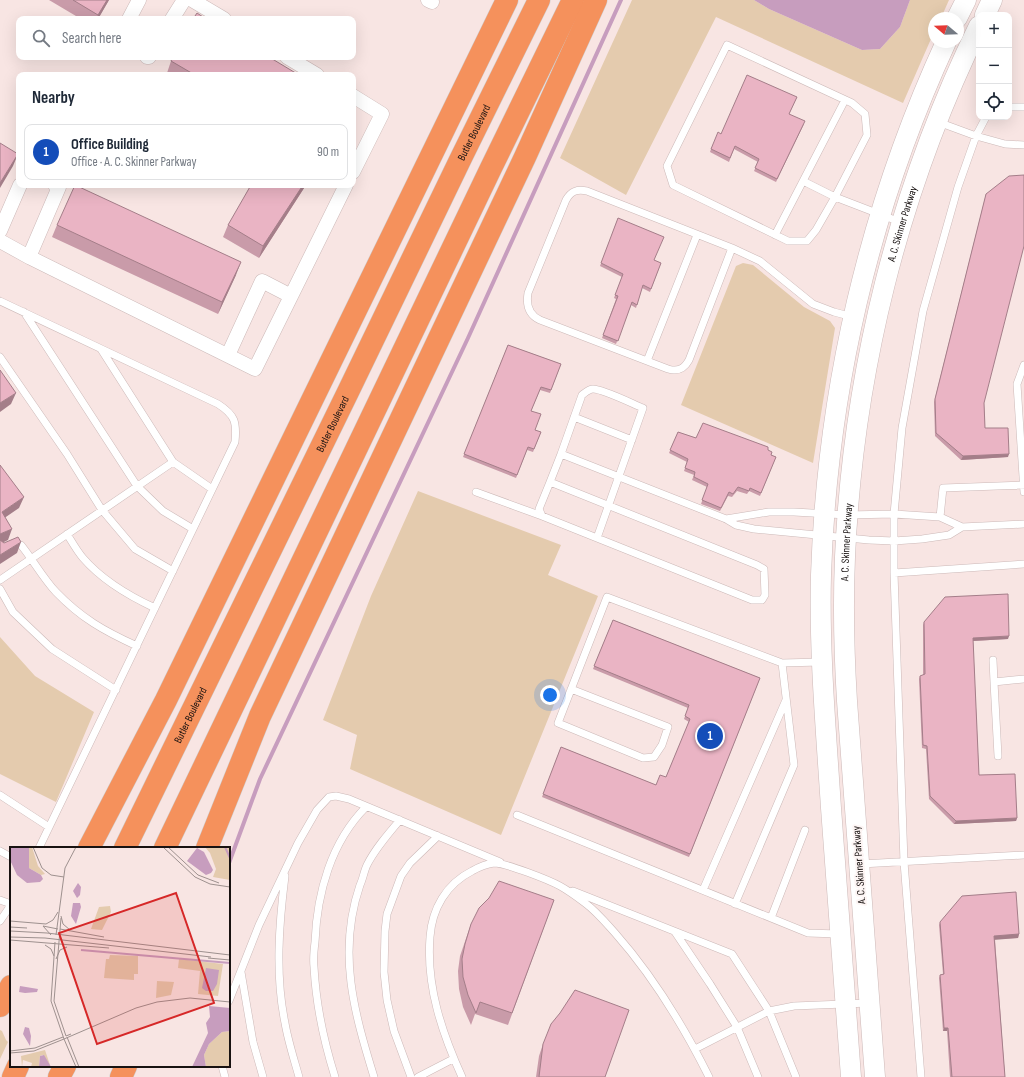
<!DOCTYPE html>
<meta charset="utf-8">
<style>
body{margin:0;font-family:"Sofia Sans Condensed",sans-serif;background:#f6f6f7;color:#1f2937}
.controls{position:absolute;right:12px;top:12px;display:grid;overflow:hidden;border-radius:8px;box-shadow:0 4px 16px #0002}
.controls button{width:36px;height:36px;display:grid;place-items:center;padding:0;border:0;border-bottom:1px solid #e0e1e3;background:#fff;color:#1f2937;font:20px sans-serif}
.compass{position:absolute;left:928px;top:12px;width:36px;height:36px;border-radius:50%;background:#fff;box-shadow:0 4px 16px #0002;rotate:289deg}
.you{position:absolute;left:550px;top:695px;width:14px;height:14px;margin:-10px;border:3px solid #fff;border-radius:50%;background:#1a73e8;box-shadow:0 0 0 6px #1a73e833}
.badge{display:grid;place-items:center;width:26px;height:26px;border-radius:50%;background:#144db9;color:#fff;font-size:13px;font-weight:700}
.pin{position:absolute;translate:-50% -50%;border:2px solid #fff;box-shadow:0 1px 4px #0006}
.list{margin:0;padding:0;list-style:none}
h2{display:flex;justify-content:space-between;align-items:center;height:52px;margin:0;padding:0 16px;font-size:17px}
h2 small{font-size:13px;font-weight:400;color:#747a83}
.list li{display:grid;grid-template-columns:26px 1fr auto;gap:12px;align-items:center;box-sizing:border-box;height:56px;margin:0 8px 8px;padding:0 8px;border:1px solid #e0e1e3;border-radius:8px}
.list b{display:block;font-size:15px;white-space:nowrap}
.list p{margin:0;font-size:13px;white-space:nowrap;color:#747a83}
.list em{font-size:13px;font-style:normal;color:#747a83}
.icon{flex:none;width:22px;height:22px;fill:none;stroke:currentColor;stroke-width:2;stroke-linecap:round;stroke-linejoin:round}
.map{position:relative;flex:none;width:1024px;height:1077px;overflow:hidden}
.search{position:absolute;background:#fff;box-shadow:0 4px 16px #0002;left:16px;top:16px;width:340px;height:44px;display:flex;align-items:center;gap:10px;box-sizing:border-box;padding:0 14px;border-radius:8px;color:#747a83;font-size:15px}
.panel{position:absolute;background:#fff;box-shadow:0 4px 16px #0002;left:16px;top:72px;width:340px;height:116px;border-radius:8px}
.map>svg:first-child{display:block}
.green{fill:#e4cbae}
.water{fill:#c79dbe}
.lines{fill:none;stroke-linecap:round;stroke-linejoin:round}
.stream{stroke:#c79dbe;stroke-width:4}
.service-casing{stroke:#ccb9b8;stroke-width:8}
.minor-casing{stroke:#ccb9b8;stroke-width:15}
.secondary-casing{stroke:#ccb9b8;stroke-width:21}
.motorway-casing{stroke:#cccbcb;stroke-width:23}
.service{stroke:#fff;stroke-width:7}
.minor{stroke:#fff;stroke-width:14}
.secondary{stroke:#fff;stroke-width:20}
.motorway{stroke:#f5915c;stroke-width:22}
.wall{fill:#c99ba9}
.shaded-wall{fill:#a47e89}
.building{fill:#eab4c4;stroke:#a47e89}
.labels{text-anchor:middle;dominant-baseline:central;stroke-width:4;stroke-linejoin:round;paint-order:stroke}
.street-label{font-size:11px;fill:#181211;stroke:#fdf5f4}
.inset-river{fill:none;stroke:#c79dbe;stroke-width:2}
.inset-road{fill:none;stroke:#9e918f;stroke-width:1}
.view{fill:#d62828;fill-opacity:0.15;stroke:#d62828;stroke-width:2}
.inset-edge{fill:none;stroke:#181211;stroke-width:2}
</style>
<div class="map">
<svg width="1024" height="1077" viewBox="0 0 1024 1077">
<rect width="100%" height="100%" fill="#f8e5e3"/>
<path class="green" d="M632 0H754L769 9 862 50 880 49 900 27 910 0H949L941 18H934V32L903 103 716 17 626 195 560 158Z
M743 263 753 265 804 307 830 321 835 328 813 463 681 405 736 266Z
M418 491 561 545 548 575 598 596 501 835 350 769 357 735 323 720 371 596Z
M0 637 35 676 94 712 56 802 0 774Z
M0 1030 2 1031 6 1040 8 1042 0 1059Z"/>
<path class="water" d="M754 0H910L900 27 880 49 862 50 769 9Z"/>
<g class="lines">
<path class="stream" d="M229 863 260 779 468 338 621 0"/>
<g class="service-casing">
<path id="service" d="M1009 107H1024
M938 122 976 136 986 117
M803 181 835 197 816 230 807 241H788L673 185 667 166 727 45 852 103 865 114 867 135 835 197 900 222
M775 235 845 100
M732 248 689 360C684 369 678 372 668 369L540 320C529 315 526 305 528 293L566 200C571 191 577 189 587 191L732 248 760 261 813 304 834 312 853 317
M0 301 218 404C235 415 237 422 235 442L39 848
M24 312 137 486 163 511 193 529
M101 349 173 462 212 489
M0 357 67 454 102 510 135 549 173 571
M647 361 697 235
M1024 365 1017 384 1024 492
M574 417 632 440
M561 454 582 395C586 392 589 389 593 389 603 389 633 404 643 408L597 538
M550 482 539 509 542 516 752 600H762L765 595 764 569 757 565 550 482 561 454 726 519 736 525 754 529 869 540 894 541 922 539 949 535 962 527
M476 492 542 516
M940 517 943 488 1024 485
M726 519 769 512H794L847 515 894 514 940 517 962 527 1024 524
M67 534C72 542 77 551 83 558 102 580 129 596 155 608
M0 549 14 543 21 545C33 560 43 578 56 592 81 618 104 631 137 646
M894 573V514L902 428 923 311 958 187 976 136 1005 144 1024 145
M0 580 173 462
M0 589 13 612 52 649 116 690
M993 660 994 682
M571 689 668 727 662 745 654 757 643 758 558 723 607 597 782 663 821 662
M998 756 994 682 1024 679
M0 795 49 827
M517 815 808 933 838 934
M0 851 11 857
M861 864 1024 855
M285 876C279 924 275 975 285 1023 288 1041 294 1059 299 1077
M703 890 786 700
M573 891 732 954 769 1011 796 1077
M0 900 11 904
M735 904 794 765 782 663
M771 918 805 830
M0 921 11 905
M675 932 710 984 737 1027 758 1077
M241 972 253 1042 263 1077
M229 1001 259 925 298 843 317 810 329 797 336 796 349 799 500 862
M695 1049 769 1011 794 1006 869 1003
M222 1066 225 1077
M335 1077C324 1042 316 1004 314 967 313 959 314 950 315 942 317 893 331 842 366 807
M374 1077C354 1012 337 952 360 885 363 879 364 871 367 865 375 849 388 834 400 820
M411 1077 394 1031 387 1000 384 972 385 931 387 914 401 876 410 863 438 836
M418 1077 453 1059
M462 1077C442 1033 426 986 430 937 432 909 446 884 472 871 479 867 486 864 494 863 506 863 549 880 560 886 569 891 577 897 585 903 596 911 606 923 615 933 653 976 683 1025 709 1077
M921 1077 904 862 894 573 1024 564"/>
</g>
<g class="minor-casing">
<path id="minor" d="M192 0 224 19
M428 0 432 2
M129 19 139 0
M172 19 184 0
M147 57H149
M287 57 317 75
M353 96 382 114 353 172
M55 185 59 187 29 257 255 369 346 185
M0 231 20 185
M0 241 29 257
M228 355 262 281 291 296"/>
</g>
<g class="secondary-casing">
<g id="secondary">
<path d="M985 15 992 0"/>
<path d="M957 18 966 0"/>
<path d="M851 1077C844 987 838 897 831 808 826 730 819 653 821 575 827 391 869 209 946 42"/>
<path id="s1" d="M875 1077 847 701C844 653 843 605 845 557 853 374 898 191 979 26"/>
</g>
</g>
<g class="motorway-casing">
<g id="motorway">
<path d="M89 848 166 700 507 0"/>
<path id="s2" d="M125 848 347 394 462 156 539 0"/>
<path d="M165 848 491 168 573 0"/>
<path d="M207 848 260 716 525 157 596 0"/>
<path d="M0 1006 11 986"/>
<path d="M13 1077 18 1066"/>
<path d="M59 1077 65 1066"/>
<path d="M121 1077 126 1066"/>
</g>
</g>
<use href="#service" class="service"/>
<use href="#minor" class="minor"/>
<use href="#secondary" class="secondary"/>
<use href="#motorway" class="motorway"/>
</g>
<path class="wall" d="M49 0H109L98 19H81Z
M171 61 299 75H171L167 73Z
M797 97 789 114 804 124 776 182 754 171 758 162 734 149 729 162 710 152 711 149 721 134Z
M306 185 259 258 223 237 228 225Z
M986 194 984 403 985 428 1008 457 961 460 935 436 934 402Z
M618 218 654 260 661 263 650 292 642 288 636 308 631 305 616 344 602 338 616 299 614 298 622 277 600 266Z
M57 225 236 275 218 314 52 237Z
M508 345 561 364 550 393 540 390 531 411 535 430 541 432 533 452 527 450 516 478 463 457Z
M678 432 696 438 768 450 771 455 776 457 760 496 749 491 747 494 737 491 732 497 728 496 720 511 701 504 707 487 692 480 694 475 684 471 687 462 669 453Z
M613 620 760 678 689 857 542 797 561 747 656 785 666 777 689 722 684 719 688 708 593 669Z
M924 622 1008 639 973 641 979 775 1017 818 1016 821 954 824 929 799 926 749 922 748 919 679 920 676 923 675V625Z
M554 900 508 1025 475 1014 471 1025 463 1007 459 989 458 971 460 956 471 924Z
M940 922 1019 934 1018 938 995 939 1005 1077H950L947 1031H943L939 978 940 975 943 974 939 925Z
M543 1044 605 1077H536L539 1056Z"/>
<path class="shaded-wall" d="M107 0H109L98 19H96L98 15Z
M18 154 13 166 0 188V183Z
M303 185H306L259 258 263 246Z
M241 262 236 275 218 314 222 302Z
M16 393 11 404 0 412V403Z
M1009 454 1008 457 961 460 963 456Z
M24 497 19 508 0 521 2 512Z
M12 529 8 540 0 544V534Z
M21 542 17 553 0 564V555Z
M1009 636 1008 639 972 641 973 638Z
M1017 818 1016 821 954 824 956 821Z
M1019 934 1018 938 993 940 994 936Z
M944 1028H948L947 1031H943Z"/>
<path class="building" d="M73 0H107L98 15Z
M197 13 206 19H193Z
M173 57H269L299 75H195L171 61Z
M747 75 797 97 789 114 805 121 777 179 755 168 759 159 735 146 730 158 711 149 718 132 721 134Z
M0 143 18 154 0 183Z
M1024 175V246L984 403 985 428H1008L1009 454 963 456 936 433 935 399 986 194 1009 176Z
M75 185 241 262 222 302 57 225Z
M251 185H303L263 246 228 225Z
M618 218 664 237 654 260 661 263 651 289 643 285 637 305 632 302 618 341 603 335 618 296 615 295 623 274 601 263Z
M508 345 561 364 551 390 541 387 531 411 541 414 535 430 541 432 534 449 528 447 517 475 464 454Z
M0 370 16 393 0 403Z
M703 423 768 447V450L772 452 771 455 776 457 761 493 750 488 749 491 738 487 733 494 729 492 721 508 702 500 708 484 694 477 695 472 685 468 688 459 670 450 678 432 696 438Z
M0 465 24 497 2 512 12 529 0 534V536Z
M18 537 21 542 0 555V540L4 543Z
M1008 594 1009 636 973 638 979 775 1015 774 1017 818 956 821 930 796 927 746 923 745 920 676 925 674 924 622 945 597Z
M613 620 760 678 690 854 543 794 561 747 656 785 660 775 666 777 690 719 685 716 689 705 594 666Z
M499 881 554 900 512 1013 480 1002 476 1013 468 995 463 977 462 959 465 944 471 924 479 908 489 898Z
M1016 892 1019 934 994 936 1005 1077H952L948 1028H944L940 975 944 974 940 922 962 896Z
M575 990 629 1010 605 1077H539L543 1044 551 1024 560 1013Z"/>
<g class="labels">
<g class="street-label">
<text stroke="none"><textPath href="#s2" startOffset="796">Butler Boulevard</textPath></text>
<text stroke="none"><textPath href="#s1" startOffset="860">A. C. Skinner Parkway</textPath></text>
<text stroke="none"><textPath href="#s2" startOffset="472">Butler Boulevard</textPath></text>
<text stroke="none"><textPath href="#s1" startOffset="536">A. C. Skinner Parkway</textPath></text>
<text stroke="none"><textPath href="#s2" startOffset="148">Butler Boulevard</textPath></text>
<text transform="translate(859 865) rotate(-94)">A. C. Skinner Parkway</text>
</g>
</g>
<g transform="translate(10 847)">
<rect width="220" height="220" fill="#f8e5e3"/>
<path d="M19 0H22L28 19 35 27 31 28 19 21ZM195 0H220V33L203 30 206 22 200 6ZM100 59 101 65 92 83 81 82 89 60ZM100 108 128 109V127H124V133L94 131 96 112H99ZM169 112 213 117 208 149 188 147 190 124 168 121ZM147 134 164 135 161 148 146 151ZM220 184V220H196L194 208 199 197 212 185ZM35 203 40 218 33 208 30 209 29 220H21L22 216 13 213 12 220 11 209Z" fill="#e4cbae"/>
<path d="M0 0H19V21L31 28 33 32 30 35 17 36 7 28 0 13ZM187 1 194 5 203 23 201 26 196 28 177 14ZM68 36 71 40 70 48 67 51 63 44ZM63 56H70L71 60 66 77 61 69ZM196 121 209 123 207 137 203 144H196L192 141ZM10 139 28 142 27 145 15 146 9 145ZM199 159 220 161V184L212 185 199 197 194 208 196 220H182L198 186 196 176 200 170ZM15 180 19 181 21 189 20 199 13 187ZM34 208 40 218 41 220H29L30 209Z" fill="#c79dbe"/>
<path class="inset-river" d="M215 0 220 11M71 103 220 116"/>
<path class="inset-road" d="M23 0 32 21 41 28 54 30M153 0 185 30 200 37 220 40M158 0 188 28 209 36M51 69 53 77 60 83M51 71 44 154 56 189 61 187M0 74 36 77 43 73 48 65M33 79 48 82M33 79 41 88M0 80 17 81M50 82 94 90M0 84 37 86 220 108M46 88 55 21 66 0M0 90 35 91 201 110M0 93 99 101M45 95 41 154 54 192 126 161 147 155 180 151 220 155M35 98 41 102 44 109M198 111 220 113M46 112 50 103 57 100M57 190 69 220M0 204 25 201 53 190M0 206 24 204 54 192 66 220"/>
<path class="view" d="M166 46 204 156 87 197 49 86Z"/>
<rect width="220" height="220" class="inset-edge"/>
</g>
</svg>
<div class="controls">
<button>+</button>
<button>−</button>
<button><svg class="icon" aria-label="locate" viewBox="0 0 24 24"><circle cx="12" cy="12" r="6"/><path d="M12 2v4M12 18v4M2 12h4M18 12h4"/></svg></button>
</div>
<svg class="compass" viewBox="-18 -18 36 36"><path d="M0-13l5 13h-10z" fill="#e53935"/><path d="M0 13l5-13h-10z" fill="#747a83"/></svg>
<div class="you"></div>
<div class="pin badge" style="left:710px;top:736px">1</div>
<div class="search"><svg class="icon" aria-label="search" viewBox="0 0 24 24"><circle cx="10" cy="10" r="6"/><path d="M15 15l6 6"/></svg>Search here</div>
<section class="panel">
<h2>Nearby<small></small></h2>
<ul class="list">
<li><span class="badge">1</span><div><b>Office Building</b><p>Office · A. C. Skinner Parkway</p></div><em>90 m</em></li>
</ul>
</section>
</div>
